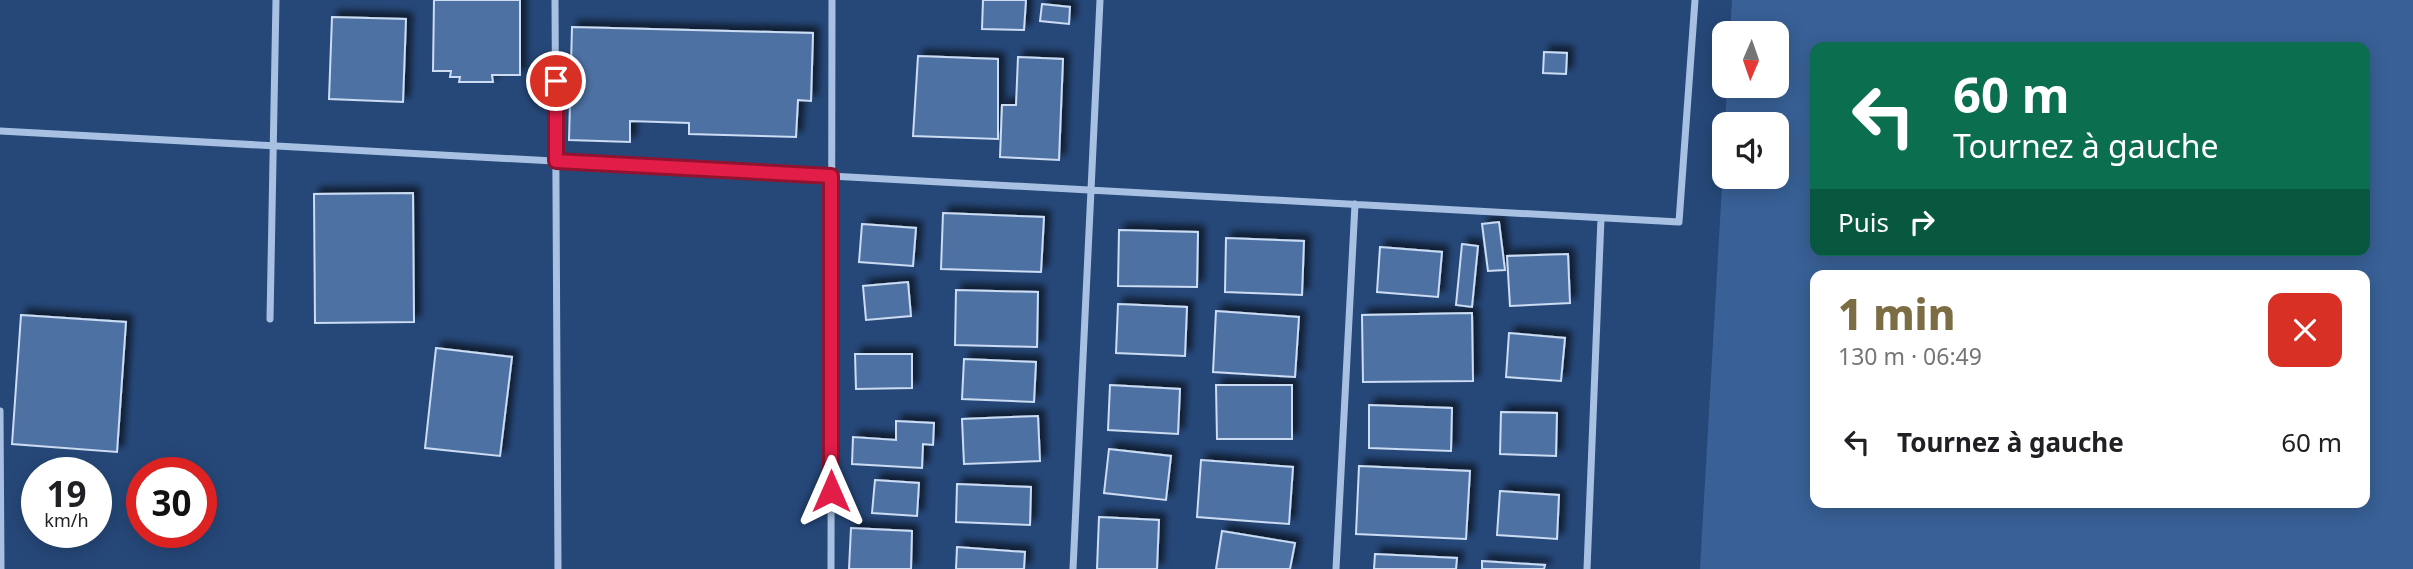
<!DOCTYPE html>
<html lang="fr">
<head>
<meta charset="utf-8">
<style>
  :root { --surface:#fff; --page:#f6f6f6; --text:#202124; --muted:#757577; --accent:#7c6d45 }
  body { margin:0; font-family:"Noto Sans",sans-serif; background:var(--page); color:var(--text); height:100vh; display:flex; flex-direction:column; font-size:26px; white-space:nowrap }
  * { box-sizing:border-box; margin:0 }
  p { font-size:23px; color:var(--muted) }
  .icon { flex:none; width:38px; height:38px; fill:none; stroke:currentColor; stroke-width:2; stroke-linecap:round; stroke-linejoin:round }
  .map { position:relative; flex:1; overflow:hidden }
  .panel { position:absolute; left:1810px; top:270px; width:560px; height:238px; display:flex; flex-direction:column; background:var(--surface); border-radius:14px; box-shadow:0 4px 18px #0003 }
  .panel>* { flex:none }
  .guide { position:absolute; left:1810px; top:42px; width:560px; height:214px; border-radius:14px; box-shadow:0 4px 18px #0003; background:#0b6e4f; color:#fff; overflow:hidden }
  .needle { width:46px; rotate:182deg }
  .buttons { position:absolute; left:1712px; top:21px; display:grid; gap:14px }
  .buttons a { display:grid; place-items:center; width:77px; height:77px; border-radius:14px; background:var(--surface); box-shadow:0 4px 18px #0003; font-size:35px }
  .speed { position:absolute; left:21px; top:457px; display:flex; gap:14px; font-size:35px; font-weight:700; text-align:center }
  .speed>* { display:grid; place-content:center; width:91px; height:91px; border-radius:50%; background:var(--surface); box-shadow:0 4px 18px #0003; line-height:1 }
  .speed small { font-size:18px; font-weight:400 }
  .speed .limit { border:10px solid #d22; background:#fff; color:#111 }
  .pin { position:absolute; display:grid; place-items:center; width:60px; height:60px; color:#fff; margin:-30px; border:4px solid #fff; border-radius:50%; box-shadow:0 2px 7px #0007 }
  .me { position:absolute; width:77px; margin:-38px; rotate:0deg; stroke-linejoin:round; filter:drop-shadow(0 0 5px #0008) }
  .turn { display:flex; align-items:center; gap:24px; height:147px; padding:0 28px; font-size:32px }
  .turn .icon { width:91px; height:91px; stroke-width:2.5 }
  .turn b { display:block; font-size:49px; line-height:60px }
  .then { display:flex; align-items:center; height:66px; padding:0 28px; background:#0003; gap:14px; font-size:26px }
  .round { display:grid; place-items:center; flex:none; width:74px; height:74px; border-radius:14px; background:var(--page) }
  .headline { display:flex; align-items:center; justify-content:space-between; height:119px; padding:0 28px }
  h1 { font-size:42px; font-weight:800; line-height:52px; color:var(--accent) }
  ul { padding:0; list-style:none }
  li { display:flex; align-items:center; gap:21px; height:105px; padding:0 28px }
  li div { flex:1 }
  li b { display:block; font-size:26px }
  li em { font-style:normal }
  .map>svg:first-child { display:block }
  .green { fill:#396197; fill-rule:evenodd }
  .building { fill:#4e71a3; stroke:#cbdcf3; stroke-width:2; filter:url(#shadow) }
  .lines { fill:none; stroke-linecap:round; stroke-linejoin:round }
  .minor { stroke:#a8c1e3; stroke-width:7 }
  .route-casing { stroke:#92132f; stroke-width:18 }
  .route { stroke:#e11d48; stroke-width:12 }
</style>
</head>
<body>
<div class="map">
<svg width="2413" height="569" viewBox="0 0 2413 569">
  <defs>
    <filter id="shadow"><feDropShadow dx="6" dy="-6" stdDeviation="3.5" flood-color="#0009"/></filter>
  </defs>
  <rect width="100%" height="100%" fill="#264879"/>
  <path class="green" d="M1732,0H2413V569H1700L1724,151V177H1776V124H1725L1727,86H1776V33H1730ZM1815,47H2364V250H1815ZM1815,275H2364V502H1815Z"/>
  <path class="building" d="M434,0H520V75H492L493,82H459L460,77H450L451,71H433Z
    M983,0H1026L1024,30L982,29Z
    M1042,4L1070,7L1069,24L1040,21Z
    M332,17L406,19L403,102L329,99Z
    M572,27L813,33L811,101L798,100L796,137L689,134V123L630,121V142L569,140Z
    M1544,52L1567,53L1566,74L1543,73Z
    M918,56L998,59V139L913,136Z
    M1018,57L1063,59L1059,160L1000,157L1002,105H1016Z
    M413,193L414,322L315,323L314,194Z
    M943,213L1044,217L1041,272L941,269Z
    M1499,222L1505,270L1488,271L1482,224Z
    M862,224L916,228L913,266L859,262Z
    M1119,230L1198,232L1197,287L1118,286Z
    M1226,238L1304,241L1302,295L1225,292Z
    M1462,244L1478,246L1472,307L1456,305Z
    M1380,247L1442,252L1438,297L1377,292Z
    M1568,254L1570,303L1510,306L1507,256Z
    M908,282L911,316L866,320L863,286Z
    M956,290L1038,292L1037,347L955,345Z
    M1118,304L1187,307L1185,356L1116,353Z
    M1216,311L1299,317L1295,377L1213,372Z
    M1472,313L1473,381L1363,382L1362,315Z
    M21,315L126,322L117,452L12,444Z
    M1509,333L1565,338L1561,381L1506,377Z
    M436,348L512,357L500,456L425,448Z
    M855,354H912V388L856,389Z
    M964,359L1036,362L1034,402L962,399Z
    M1110,385L1180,389L1178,434L1108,430Z
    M1216,385H1292V439H1217Z
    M1369,405L1452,408L1451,451L1369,448Z
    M1501,412L1557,413L1556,456L1500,454Z
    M1038,416L1040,461L964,464L962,419Z
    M896,421L934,423L933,445L923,444L922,468L852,464L853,437L896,440Z
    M1109,449L1171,456L1166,500L1104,493Z
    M1201,460L1293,467L1289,524L1197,517Z
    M1359,466L1470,471L1466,539L1356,534Z
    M875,480L919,483L917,516L872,513Z
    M957,484L1031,487L1030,525L956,522Z
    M1500,491L1559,495L1557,539L1497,535Z
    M1099,517L1159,520L1157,569H1097Z
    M851,528L912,531L911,569H849Z
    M1222,531L1295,543L1290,569H1216Z
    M957,547L1025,552L1024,569H956Z
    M1375,554L1457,558L1456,569H1374Z
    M1482,561L1545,565L1544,569H1482Z"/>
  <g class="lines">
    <path class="minor" d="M555,0L558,569
      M0,131L1679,222L1695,0
      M270,319L276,0
      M0,411L1,569
      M831,569L832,0
      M1073,569L1100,0
      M1336,569L1355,204
      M1587,569L1601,218"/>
  </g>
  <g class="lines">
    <g class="route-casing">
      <path id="route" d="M556,81V161L831,176V491"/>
    </g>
    <use href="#route" class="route"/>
  </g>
</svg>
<div class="buttons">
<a><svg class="needle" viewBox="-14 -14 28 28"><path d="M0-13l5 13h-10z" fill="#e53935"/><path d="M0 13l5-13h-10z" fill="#757577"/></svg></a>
<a><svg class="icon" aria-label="sound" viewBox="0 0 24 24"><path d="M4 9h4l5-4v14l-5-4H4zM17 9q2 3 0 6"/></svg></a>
</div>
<div class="speed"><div>19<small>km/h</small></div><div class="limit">30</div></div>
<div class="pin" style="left:556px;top:81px;background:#d93025"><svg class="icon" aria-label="arrive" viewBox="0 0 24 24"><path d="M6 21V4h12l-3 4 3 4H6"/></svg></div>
<svg class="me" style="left:831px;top:491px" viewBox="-20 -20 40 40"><path d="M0-17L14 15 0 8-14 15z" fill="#e11d48" stroke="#fff" stroke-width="4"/></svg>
<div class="guide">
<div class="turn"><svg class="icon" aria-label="left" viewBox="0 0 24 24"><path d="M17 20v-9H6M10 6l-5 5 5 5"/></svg><div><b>60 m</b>Tournez à gauche</div></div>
<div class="then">Puis<svg class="icon" aria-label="right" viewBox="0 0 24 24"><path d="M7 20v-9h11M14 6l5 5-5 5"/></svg></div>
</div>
<section class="panel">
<div class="headline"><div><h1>1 min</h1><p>130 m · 06:49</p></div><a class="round" style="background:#d93025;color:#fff"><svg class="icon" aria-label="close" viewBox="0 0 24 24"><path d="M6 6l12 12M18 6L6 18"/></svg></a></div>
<ul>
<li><svg class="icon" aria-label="left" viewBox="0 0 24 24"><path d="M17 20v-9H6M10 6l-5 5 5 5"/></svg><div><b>Tournez à gauche</b></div><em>60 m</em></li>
</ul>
</section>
</div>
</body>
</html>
